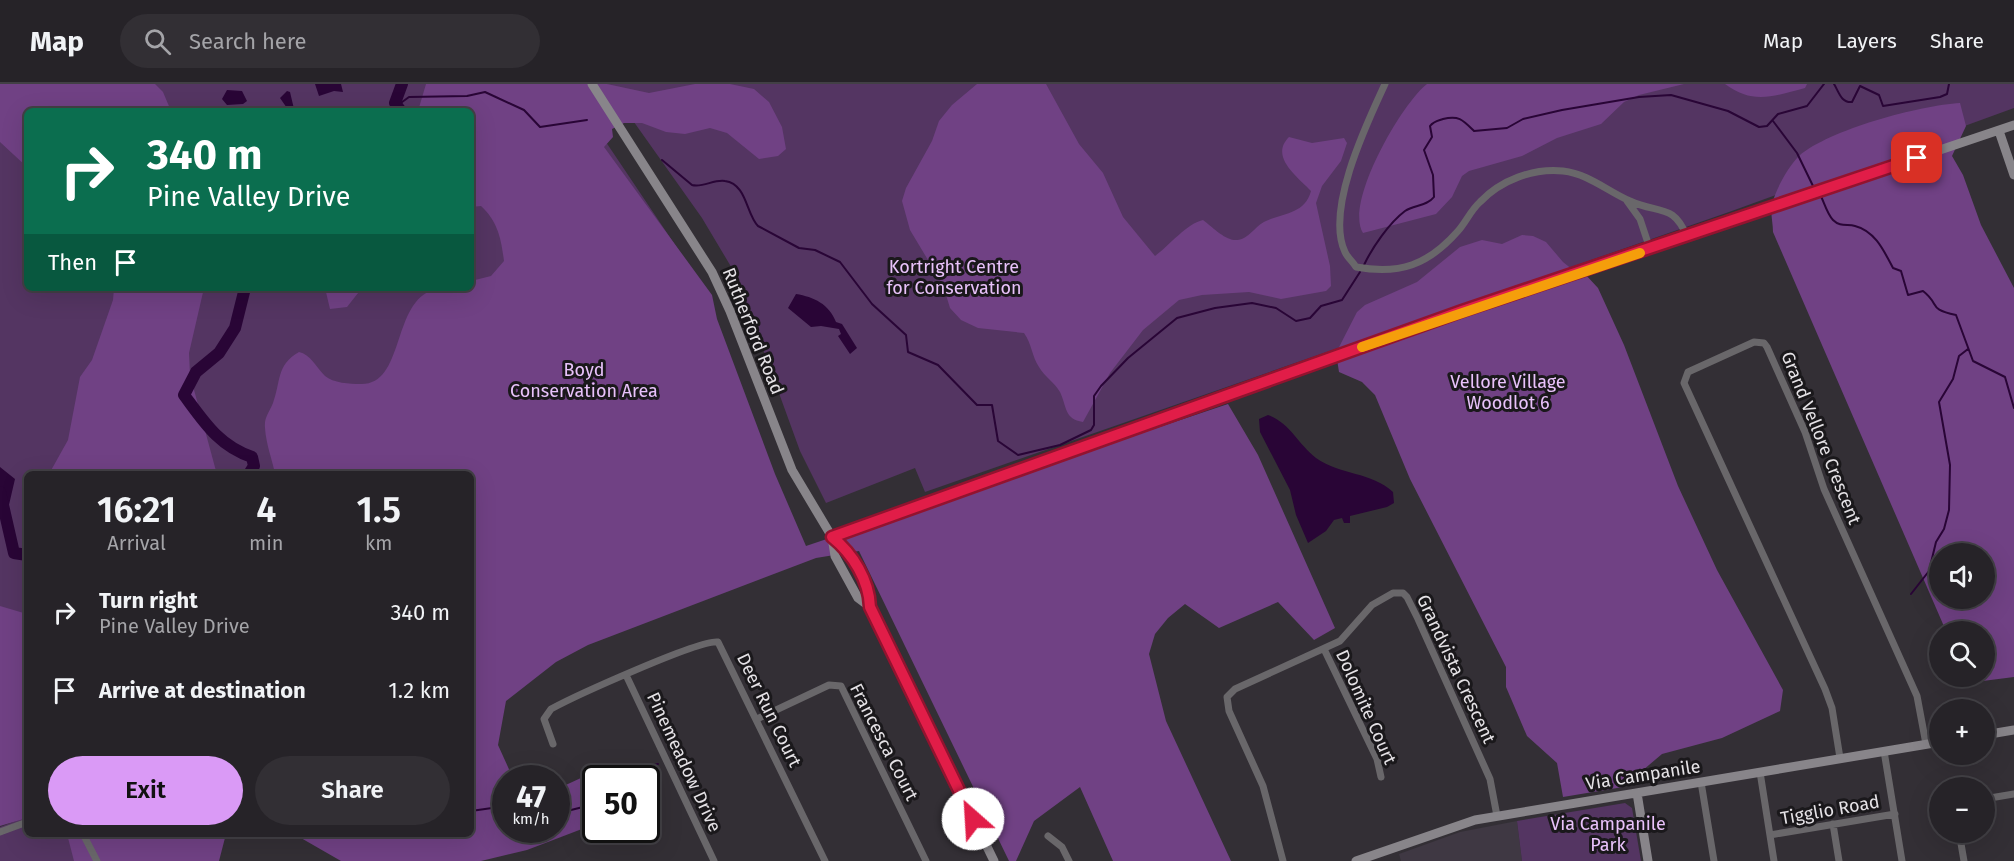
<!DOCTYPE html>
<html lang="en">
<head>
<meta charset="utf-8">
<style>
  :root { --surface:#262328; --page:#322f34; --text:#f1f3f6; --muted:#a4a4a8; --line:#424045; --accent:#da9af6 }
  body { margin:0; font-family:"Fira Sans",sans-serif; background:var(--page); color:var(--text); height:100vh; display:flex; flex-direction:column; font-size:22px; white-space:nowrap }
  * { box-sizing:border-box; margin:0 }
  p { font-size:20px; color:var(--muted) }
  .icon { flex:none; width:33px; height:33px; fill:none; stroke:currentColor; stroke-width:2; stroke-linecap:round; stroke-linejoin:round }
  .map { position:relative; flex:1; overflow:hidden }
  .details { position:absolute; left:24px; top:387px; width:450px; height:366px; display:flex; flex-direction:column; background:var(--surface); border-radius:9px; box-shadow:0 6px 24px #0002,0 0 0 2px var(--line) }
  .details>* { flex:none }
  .hud { position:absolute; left:24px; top:24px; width:450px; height:183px; border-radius:9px; box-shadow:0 6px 24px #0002,0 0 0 2px var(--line); background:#0b6e4f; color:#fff; overflow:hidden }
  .tools { position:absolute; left:1929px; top:459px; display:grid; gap:12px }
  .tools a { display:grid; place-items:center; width:66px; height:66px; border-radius:50%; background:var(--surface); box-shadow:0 6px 24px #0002,0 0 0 2px var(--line); font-size:30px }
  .speed { position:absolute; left:492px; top:681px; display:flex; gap:12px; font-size:30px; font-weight:700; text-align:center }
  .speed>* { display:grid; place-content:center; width:78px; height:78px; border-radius:50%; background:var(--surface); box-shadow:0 6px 24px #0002,0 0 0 2px var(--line); line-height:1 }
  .speed small { font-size:15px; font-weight:400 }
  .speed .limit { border:3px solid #111; border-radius:9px; background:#fff; color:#111 }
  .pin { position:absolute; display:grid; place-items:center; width:51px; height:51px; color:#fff; margin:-26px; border-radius:12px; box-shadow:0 3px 9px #0006 }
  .me { position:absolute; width:66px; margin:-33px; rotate:334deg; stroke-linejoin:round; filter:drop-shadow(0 0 4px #0008) }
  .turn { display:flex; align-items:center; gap:21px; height:126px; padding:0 24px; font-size:27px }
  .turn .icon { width:78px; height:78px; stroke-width:2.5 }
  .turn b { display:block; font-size:42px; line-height:51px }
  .then { display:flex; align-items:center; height:57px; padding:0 24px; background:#0003; gap:12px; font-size:22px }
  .eta { display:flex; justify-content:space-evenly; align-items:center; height:102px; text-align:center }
  .eta b { font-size:36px; font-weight:600; line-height:42px }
  .button { display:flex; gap:12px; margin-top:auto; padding:12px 24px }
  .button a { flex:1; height:69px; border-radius:36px; background:var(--accent); color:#111; font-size:24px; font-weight:600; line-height:69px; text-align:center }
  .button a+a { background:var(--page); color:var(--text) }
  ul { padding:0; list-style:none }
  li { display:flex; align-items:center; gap:18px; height:78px; padding:0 24px }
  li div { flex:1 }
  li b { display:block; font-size:22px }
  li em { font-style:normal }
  header { display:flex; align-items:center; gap:36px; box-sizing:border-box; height:84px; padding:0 30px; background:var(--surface); border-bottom:2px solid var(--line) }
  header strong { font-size:28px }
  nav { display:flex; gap:33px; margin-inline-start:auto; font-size:21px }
  .search { width:420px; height:54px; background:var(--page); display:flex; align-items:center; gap:15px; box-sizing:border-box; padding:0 21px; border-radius:33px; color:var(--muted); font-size:22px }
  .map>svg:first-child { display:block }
  .built { fill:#3f3843 }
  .green { fill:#543562; fill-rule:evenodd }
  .forest { fill:#704184; fill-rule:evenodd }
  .water { fill:#290536 }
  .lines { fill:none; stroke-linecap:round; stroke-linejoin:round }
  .stream { stroke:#290536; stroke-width:2 }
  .river { stroke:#290536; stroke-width:12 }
  .street { stroke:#69676a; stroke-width:7 }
  .secondary { stroke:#88858a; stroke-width:9 }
  .route-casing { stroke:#92132f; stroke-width:15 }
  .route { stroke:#e11d48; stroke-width:10 }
  .slow { stroke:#f59e0b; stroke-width:10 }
  .labels { text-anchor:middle; stroke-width:6; stroke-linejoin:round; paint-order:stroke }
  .park-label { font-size:18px; fill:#e9c2fb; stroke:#1a181b }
  .street-label { font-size:18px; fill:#e5e2e6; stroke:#1a181b }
</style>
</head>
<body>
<header>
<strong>Map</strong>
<div class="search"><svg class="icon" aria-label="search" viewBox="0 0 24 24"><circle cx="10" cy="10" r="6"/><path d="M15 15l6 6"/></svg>Search here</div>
<nav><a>Map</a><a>Layers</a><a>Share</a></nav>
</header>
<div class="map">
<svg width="2014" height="777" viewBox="0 0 2014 777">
  <rect width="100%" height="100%" fill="#332f35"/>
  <path class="built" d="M1517,737L1522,777H1401L1399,770L1460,748Z"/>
  <path class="green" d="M0,0H567L708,210L471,390H27V716L0,726ZM27,27H471V204H27Z
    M607,0H2014V24L1729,128L925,408L915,384L826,419L800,367L736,191L702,134Z
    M1625,719L1632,724L1641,777H1522L1517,737Z
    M27,733V750H71L82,777H0V743Z"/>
  <path class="forest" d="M0,0H155L163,8L171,27H27V83L0,58Z
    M426,0H607L649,9L695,0H730L754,5L769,18L782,43L786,65L778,72L759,75L727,49L710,44L685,50L666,48L642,39H624L612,45L613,53L604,63L712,211L717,235L775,390L806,462L1228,320L1258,371L1335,544L1314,556L1278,518L1219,544L1185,520L1168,534L1155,550L1149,570L1166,637L1231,777H1113L1080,703L1034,737L1016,777H1009L859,467L816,474L588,561L556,578L506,617L498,661L513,694H506V746H556L557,705L607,682L613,694H596L595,740L527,766L481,777H341L294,750H471V390H275C272,375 266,360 265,344C264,333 269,329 273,319C281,298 276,281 299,268C310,270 317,284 325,292C333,299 350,300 360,300C404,302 392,223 430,207C443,202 457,204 471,204V197L491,192L504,177C501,154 498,138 481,122L471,123V27H418Z
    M977,0H1046L1079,60L1103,89L1123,133L1155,172C1170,161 1186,140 1203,136C1211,142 1224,155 1234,156C1249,157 1254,142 1266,137C1283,129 1305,130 1311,107C1298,93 1269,73 1289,53L1312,59L1344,54L1347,59L1341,77L1322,102L1316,119L1330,182L1331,202L1326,207L1281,215L1249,208L1202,211L1179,216L1143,246L1110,289L1083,338C1064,335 1067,323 1060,308C1055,299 1044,292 1039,283C1032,273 1032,260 1024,249L978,244L961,236L950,224L943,201L910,146L902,117L906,104L932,57L939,37L952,21Z
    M1427,0H1684L1639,11L1624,18L1601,40L1557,54L1522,72L1469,87L1462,92L1452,113L1436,130L1363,149C1344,119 1402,19 1427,0Z
    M1725,0H1807L1805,4C1774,12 1753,21 1725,0Z
    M1960,19L1966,42L1952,72L1963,91L1981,141L2014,204V593L1967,599L1965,593L1984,592V548L1946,547L1773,148C1773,139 1770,128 1772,120C1776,105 1788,83 1799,72C1828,46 1921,21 1960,19ZM1940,470H1984V514H1940Z
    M1522,151L1533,152L1546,158L1563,178L1573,186L1585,190L1598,204L1624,261L1678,402L1717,486L1783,606L1780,627L1722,654L1662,670L1623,703L1563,713L1557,679L1527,652L1506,603V583L1410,395L1375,311L1362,298L1339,288L1336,269L1357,228L1365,221L1417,198L1460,163L1482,156L1502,160Z
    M114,204H204L189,269L190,291L216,387L222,390H49L68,356L80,293L92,276L113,216Z
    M325,204H362L347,223L330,225Z
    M0,522L27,530V734L0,742Z
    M67,750H226L219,777H74Z"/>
  <path class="water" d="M315,0H341L343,8L334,7L319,12Z
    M227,6L242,7L247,17L243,20L227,21L222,15Z
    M287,7L290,8L294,25L289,27L280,14Z
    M796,210C814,213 829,220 836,238L842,240L857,264L850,270L838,252L841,250L839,245L821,242L811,243L788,224Z
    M1268,331C1290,339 1298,360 1316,374C1340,391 1372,388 1393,408L1394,419L1387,423L1350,432V439H1344L1342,434L1334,436L1326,447L1308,459L1296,431L1290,406L1260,348L1259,335Z
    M0,383L15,395L5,438L0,430Z"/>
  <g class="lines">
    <path class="stream" d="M1834,0C1839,8 1841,19 1852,18L1860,2L1879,11L1883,22L1940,13L1947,10L1949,0
      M398,21L409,13L467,12L485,8L524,26L540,43L587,36
      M1773,37L1797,69L1814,104
      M662,76L692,101C703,104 714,95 725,97C747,100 746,130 758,142L799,164L815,166L840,178L872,220L906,251L908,268L938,281L977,321H992L998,357L1018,371L1060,361L1091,346L1094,341V312L1101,302L1128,274L1177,234L1215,224L1252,219L1276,224L1296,237L1310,234L1321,222L1342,216L1360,188
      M1820,110C1824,118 1827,130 1833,136C1840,143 1847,140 1855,142C1875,147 1884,167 1893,184L1901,187L1908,211L1923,207C1941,221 1927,225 1956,231L1973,277L2005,293L2014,324
      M1364,181C1372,164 1389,139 1405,127C1414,121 1427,122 1434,113L1433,91L1424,66L1432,53L1430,42C1434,37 1437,37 1443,35C1459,31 1463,36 1474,47L1507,44L1523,35L1562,26L1639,13L1671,11L1728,27L1759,43L1767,42L1778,30L1807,22L1824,0
      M1911,510L1929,487L1936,458L1944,445L1949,426L1950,381L1939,318L1953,295L1959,272L1968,265
      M601,694L658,680
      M556,720L567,727L583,723L596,704
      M471,727L506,722"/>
    <path class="river" d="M401,27L395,19L402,0
      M245,204L235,244L219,269L196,288L184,311C204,338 219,362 252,373L254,382L249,390
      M0,408L14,469L27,471"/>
    <path class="street" d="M1385,0C1367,39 1325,126 1345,168C1347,173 1353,178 1356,183C1400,191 1428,181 1458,147C1466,138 1471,126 1480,118C1501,96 1533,84 1563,87C1589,90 1607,107 1630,117C1658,130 1674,119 1687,153
      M1627,117L1640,135L1650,165
      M1324,565L1377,675L1381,693
      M626,591L714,777
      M757,635L829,601L841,602L926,777
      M553,660L544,635L551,625C573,613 700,555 718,558L825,777
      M1884,667L1902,777
      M1840,674L1832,624L1825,605L1684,299L1688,288L1754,258L1764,259L1767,263L1805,348L1824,405L1917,612L1926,660
      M1760,688L1774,777
      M1701,698L1714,777
      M1984,715L2014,710
      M1833,740L1839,777
      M0,748L27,738
      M1959,748L1964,777
      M83,750L97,777
      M1770,751L1895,730
      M1048,752L1062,763L1069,777
      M1283,777L1263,702L1229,627L1227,613L1235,605L1340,557L1372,521L1393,509H1403L1407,513L1418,535L1490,695L1497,732"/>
    <path class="secondary" d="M592,0L712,188L730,227L792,386L832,453L835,472L858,514L870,523
      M1999,47L2014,91
      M832,453L1462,227L2014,41
      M832,453C853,470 869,496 870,523L994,777
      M1984,651L2014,646
      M1637,709L1648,777
      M1356,777L1475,736L1940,658"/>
  </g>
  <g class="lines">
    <g class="route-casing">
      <path id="route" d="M973,735L870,523C869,496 853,470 832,453L1462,227L1917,74"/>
    </g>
    <use href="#route" class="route"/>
    <path class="slow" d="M1362,263L1640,169"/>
  </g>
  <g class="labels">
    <g class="park-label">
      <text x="954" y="189">Kortright Centre<tspan x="954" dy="21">for Conservation</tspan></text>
      <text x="584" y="292">Boyd<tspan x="584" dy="21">Conservation Area</tspan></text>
      <text x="1508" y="304">Vellore Village<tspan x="1508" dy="21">Woodlot 6</tspan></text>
      <text x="1608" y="746">Via Campanile<tspan x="1608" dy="21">Park</tspan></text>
    </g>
    <g class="street-label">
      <text transform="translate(753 247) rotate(68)" y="6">Rutherford Road</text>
      <text transform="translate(1821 354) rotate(68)" y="6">Grand Vellore Crescent</text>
      <text transform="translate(1456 585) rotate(65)" y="6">Grandvista Crescent</text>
      <text transform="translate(1366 623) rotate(66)" y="6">Dolomite Court</text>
      <text transform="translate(769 626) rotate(64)" y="6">Deer Run Court</text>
      <text transform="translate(884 658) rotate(63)" y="6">Francesca Court</text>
      <text transform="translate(684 678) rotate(65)" y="6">Pinemeadow Drive</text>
      <text transform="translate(1643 691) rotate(-9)" y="6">Via Campanile</text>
      <text transform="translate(1830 726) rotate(-10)" y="6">Tigglio Road</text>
    </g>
  </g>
</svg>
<div class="tools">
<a><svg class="icon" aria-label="sound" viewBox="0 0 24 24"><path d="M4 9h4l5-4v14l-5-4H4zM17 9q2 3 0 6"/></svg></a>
<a><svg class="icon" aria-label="search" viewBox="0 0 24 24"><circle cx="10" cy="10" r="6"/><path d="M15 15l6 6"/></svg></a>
<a>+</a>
<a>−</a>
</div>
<div class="speed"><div>47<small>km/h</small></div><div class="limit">50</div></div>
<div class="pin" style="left:1917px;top:74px;background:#d93025"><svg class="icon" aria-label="arrive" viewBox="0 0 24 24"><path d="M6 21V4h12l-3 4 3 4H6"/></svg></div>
<svg class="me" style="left:973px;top:735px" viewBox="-20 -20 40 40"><circle r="19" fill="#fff"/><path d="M0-13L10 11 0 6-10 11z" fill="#e11d48"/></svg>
<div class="hud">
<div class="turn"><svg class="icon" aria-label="right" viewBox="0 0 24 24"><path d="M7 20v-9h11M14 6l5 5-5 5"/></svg><div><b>340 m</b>Pine Valley Drive</div></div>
<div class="then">Then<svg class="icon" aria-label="arrive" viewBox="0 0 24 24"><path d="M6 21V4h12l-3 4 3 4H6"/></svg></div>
</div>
<section class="details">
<div class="eta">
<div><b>16:21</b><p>Arrival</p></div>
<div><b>4</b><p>min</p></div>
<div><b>1.5</b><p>km</p></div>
</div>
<ul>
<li><svg class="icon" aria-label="right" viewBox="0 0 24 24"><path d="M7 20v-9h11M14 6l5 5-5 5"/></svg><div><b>Turn right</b><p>Pine Valley Drive</p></div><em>340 m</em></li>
<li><svg class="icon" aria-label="arrive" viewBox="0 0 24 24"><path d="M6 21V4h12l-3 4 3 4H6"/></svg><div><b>Arrive at destination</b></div><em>1.2 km</em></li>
</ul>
<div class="button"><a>Exit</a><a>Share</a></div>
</section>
</div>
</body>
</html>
